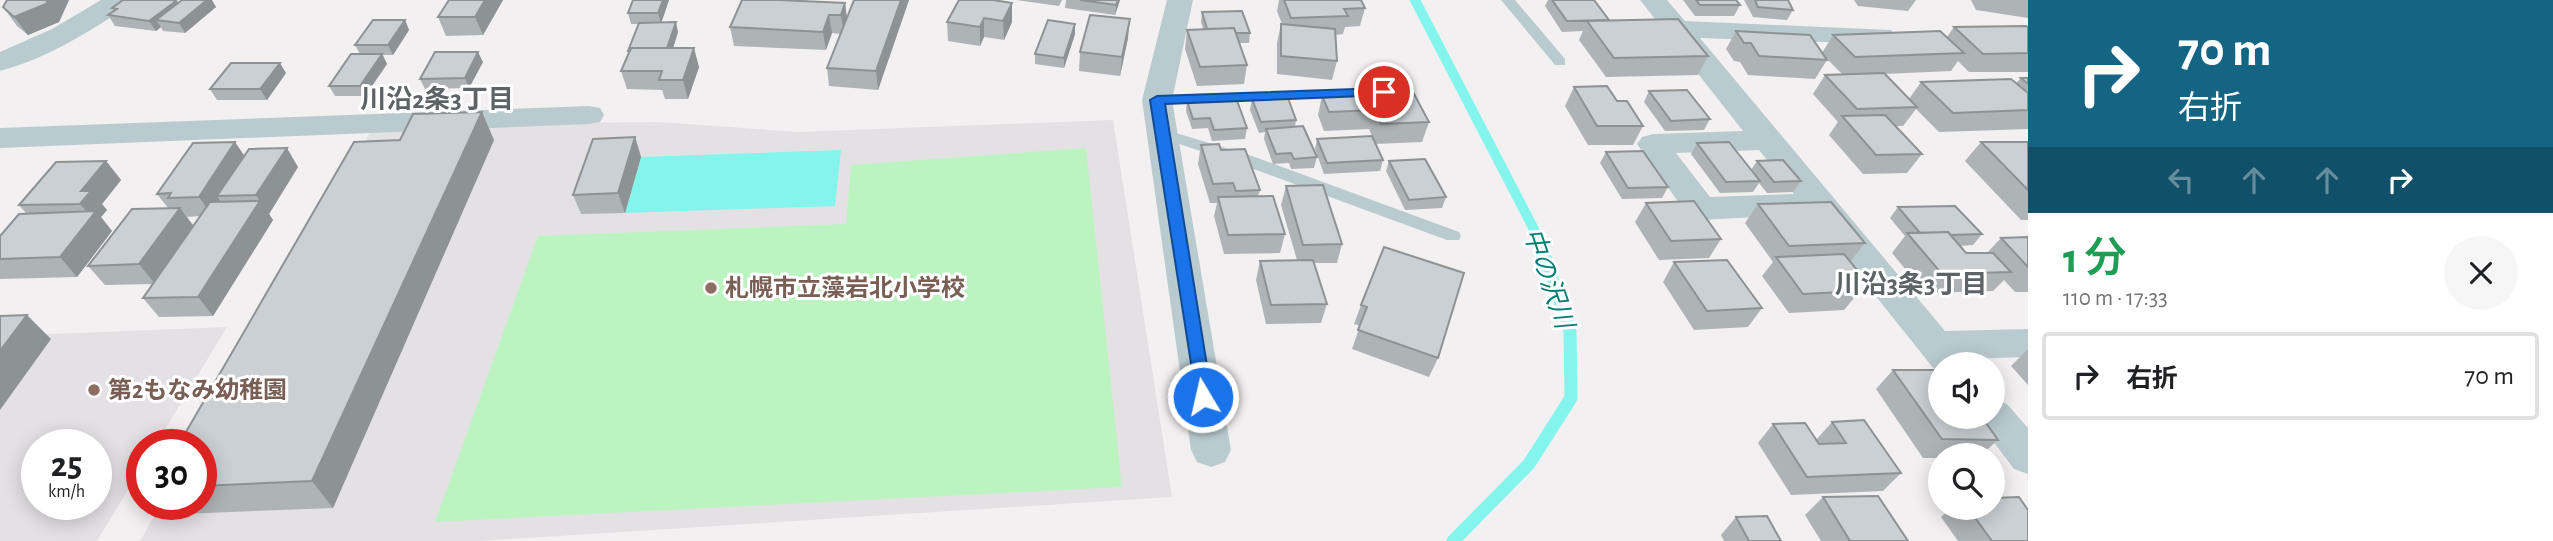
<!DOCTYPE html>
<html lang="ja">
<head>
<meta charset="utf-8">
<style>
  :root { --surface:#fff; --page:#f6f6f6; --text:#202124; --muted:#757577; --line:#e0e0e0 }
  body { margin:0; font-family:"Alegreya Sans","Noto Sans JP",sans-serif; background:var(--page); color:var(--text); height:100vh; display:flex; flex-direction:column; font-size:26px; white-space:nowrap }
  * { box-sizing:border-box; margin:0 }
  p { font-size:23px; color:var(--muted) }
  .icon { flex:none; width:38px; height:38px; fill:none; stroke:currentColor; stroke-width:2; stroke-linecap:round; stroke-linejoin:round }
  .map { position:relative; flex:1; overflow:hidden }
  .sheet { display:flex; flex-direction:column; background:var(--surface); width:525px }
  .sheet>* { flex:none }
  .banner { background:#146483; color:#fff; overflow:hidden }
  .controls { position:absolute; left:1928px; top:352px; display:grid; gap:14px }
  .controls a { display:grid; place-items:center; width:77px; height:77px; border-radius:50%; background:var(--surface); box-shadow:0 4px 18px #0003; font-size:35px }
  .speed { position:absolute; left:21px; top:429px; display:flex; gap:14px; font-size:35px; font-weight:700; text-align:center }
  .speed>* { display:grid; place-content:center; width:91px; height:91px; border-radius:50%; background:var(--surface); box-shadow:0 4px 18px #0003; line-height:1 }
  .speed small { font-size:18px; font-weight:400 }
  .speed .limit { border:10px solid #d22; background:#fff; color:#111 }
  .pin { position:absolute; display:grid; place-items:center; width:60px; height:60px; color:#fff; margin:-30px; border:4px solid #fff; border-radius:50%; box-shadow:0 2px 7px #0007 }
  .me { position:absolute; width:77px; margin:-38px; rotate:351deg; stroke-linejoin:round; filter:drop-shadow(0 0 5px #0008) }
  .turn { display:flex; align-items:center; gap:24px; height:147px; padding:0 35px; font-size:32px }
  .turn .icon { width:91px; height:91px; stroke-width:2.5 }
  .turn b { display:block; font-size:49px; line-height:60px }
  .lanes { display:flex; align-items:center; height:66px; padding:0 35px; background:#0003; justify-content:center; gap:35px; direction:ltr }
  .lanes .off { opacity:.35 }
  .round { display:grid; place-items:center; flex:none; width:74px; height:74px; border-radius:37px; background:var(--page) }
  .head { display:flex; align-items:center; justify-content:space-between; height:119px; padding:0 35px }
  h1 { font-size:42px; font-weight:600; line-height:52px; color:#1e9e55 }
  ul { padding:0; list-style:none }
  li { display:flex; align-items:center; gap:21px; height:88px; margin:0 14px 10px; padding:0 21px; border:4px solid var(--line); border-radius:7px }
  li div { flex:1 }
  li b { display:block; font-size:26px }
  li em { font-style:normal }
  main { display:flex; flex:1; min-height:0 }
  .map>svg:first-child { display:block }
  .education { fill:#e4e1e4; fill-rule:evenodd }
  .green { fill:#bcf4c1 }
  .water { fill:#84f5ed }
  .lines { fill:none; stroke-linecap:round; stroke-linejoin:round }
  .stream-far1 { stroke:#84f5ed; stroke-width:10 }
  .stream { stroke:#84f5ed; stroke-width:13 }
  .lane { fill:#bacbcf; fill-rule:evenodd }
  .street { fill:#bacbcf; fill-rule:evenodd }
  .wall { fill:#aeb3b6; fill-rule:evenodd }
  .shaded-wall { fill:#8d9294 }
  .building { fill:#cad0d4; stroke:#8d9294; stroke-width:2 }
  .route { fill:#1a73e8; stroke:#114b97; stroke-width:2 }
  .education-dot { fill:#8d6e63; stroke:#fff; stroke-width:2.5 }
  .labels { text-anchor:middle; stroke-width:6; stroke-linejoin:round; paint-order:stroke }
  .education-label { font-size:24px; font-weight:bold; fill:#785e54; stroke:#fff; text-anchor:start }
  .neighbourhood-label { font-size:26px; font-weight:bold; fill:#5c6466; stroke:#fff }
  .water-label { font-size:26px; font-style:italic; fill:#067f76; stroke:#fff }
</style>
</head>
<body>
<main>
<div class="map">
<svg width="2028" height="541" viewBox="0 0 2028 541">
  <rect width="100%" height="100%" fill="#f3f0f1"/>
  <path class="education" d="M1113,120L1172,497L479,541H140L161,504H201V444H195L374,125L659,122L797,132Z
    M227,327L156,444H142V467L97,541H0V336ZM37,444H96V504H37Z"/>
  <path class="green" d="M1086,148L1122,487L435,522L538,236L846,224L851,165Z"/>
  <path class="water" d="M841,150L835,206L625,213L641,157Z"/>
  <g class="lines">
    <path class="stream-far1" d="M1415,0L1539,239"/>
    <path class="stream" d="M1453,541L1529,464L1571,398L1570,331L1538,237"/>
    <path class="lane" d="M1501,0H1515L1565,59V65H1555Z
      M1384,88L1389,89L1391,92L1389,95L1157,105L1150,100L1157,95Z
      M1163,129L1252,156L1459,232L1461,236L1459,240H1447L1240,164L1158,137L1155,134Z"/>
    <path class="street" d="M101,0H132L128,6C89,32 46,59 0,71V52L52,29Z
      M1167,0H1193L1172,100L1231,450L1225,462L1211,467L1197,462L1191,450L1142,100Z
      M1640,0H1667L1685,21L1891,30L1895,36L1891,42L1881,44L1700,38L1945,331L2028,329V357L1967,359L1970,364H1941V375L1938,374L1810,214L1701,220L1689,217L1637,144L1642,137L1653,134L1743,131ZM1759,150L1794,194L1710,197L1676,153Z
      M589,106L600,108L604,115L600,122L589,124L0,148V128Z
      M1993,399L2007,404L2028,428V474L2014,469L1974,416H1993Z"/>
  </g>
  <path class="wall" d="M7,0H69L59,22L28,35L17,26L3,7Z
    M449,0H503L483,35L446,36L438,17Z
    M669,0L661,22L678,32L673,48L699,67L688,99H665L662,90L627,89L621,71L629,53L628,51L639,24H631L628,13Z
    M854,0H909L878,90L829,86L827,68L840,34L832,33L826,50L734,46L730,27L845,3L847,17Z
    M1016,0H1062L1059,6Z
    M1066,0H1120L1115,15L1065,8Z
    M1279,0H1361L1365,8L1360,26L1345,27L1343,34L1336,35L1337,61L1332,80L1277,74V43L1281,24H1282L1277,11Z
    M1548,0H1594L1609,20L1708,56L1698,75L1606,77L1579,40L1583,31L1562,32L1545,6Z
    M1683,0H1736L1740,5L1734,16H1695Z
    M1744,0H1788L1793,10L1787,20L1753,17Z
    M1854,0H1916L1908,11L1858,6Z
    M1971,0H2028V18L1976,10Z
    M176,1L178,3L216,7L185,33L163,31L161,27L156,31L115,26L108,15L114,11L112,8Z
    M1000,1L1012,22L1004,40L984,37L980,46L948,41L947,22Z
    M1202,12L1250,33L1249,43H1239L1247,65L1244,84L1197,86L1185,49L1187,30L1203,29L1201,22Z
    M405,20L409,30L393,55H383L387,64L365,96H335L329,86L360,54L355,45Z
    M1075,24V34L1064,68L1035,64V54Z
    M1954,27H2028V72H1969L1958,61L1951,71L1884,74L1909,99L1921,82L2016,83L2021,78H2028V129L1939,132L1916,109L1903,126H1896L1922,154L1907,173L1863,174L1829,135L1838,122L1813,94L1825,75L1842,74L1824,56L1827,60L1815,79L1748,75L1740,62L1734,61L1726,49L1736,31L1822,53L1833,35L1947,37Z
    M1128,38L1120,76L1079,71L1080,52Z
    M483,62L469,88L425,89L420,79Z
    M286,73L267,100H217L210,89Z
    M1574,87L1617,101L1643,126L1633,145H1588L1565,106Z
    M1649,91L1710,119L1704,130L1665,131L1644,102Z
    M1322,96L1429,122L1422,142L1375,144L1383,160L1380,171L1324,174L1315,149L1317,139L1372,136L1369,129L1324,131L1318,115Z
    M1252,99L1296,120L1295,127L1317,157L1314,168L1291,169L1289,163L1273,164L1264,139L1265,132L1259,133L1250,110Z
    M1187,101L1247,128L1245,139L1212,141L1208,128L1192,129L1186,111Z
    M635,137L641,157L625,213L581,214L573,195Z
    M494,140L333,508L181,514L171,504H201V444Z
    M1981,142H2028V220H2021L1965,161Z
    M1697,143L1751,170L1757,161L1801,181L1793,192L1767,193L1759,183L1753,192L1720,193L1691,154Z
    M1201,145L1221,150L1260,190L1258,196L1285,234L1280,253L1224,254L1214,216L1217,203H1210L1198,164Z
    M1606,152L1668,187L1662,198L1622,199L1600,163Z
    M244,156L298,167L269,214L273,220L213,316L159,317L143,298L153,284L105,285L88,266L168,208L157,194ZM200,216L194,226L187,217Z
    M106,161L121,180L102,204L107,210L101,217L112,231L77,277L0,279V234L1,235L26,213L19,205Z
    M1389,161L1446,197L1442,208L1405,210L1386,171Z
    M1286,186L1342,244L1337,263H1314L1327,304L1321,323L1266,324L1256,280L1260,261L1297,260L1281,205Z
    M1646,203L1721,239L1709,258L1659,260L1635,222Z
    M1758,204L1865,243L1850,262L1862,276L1854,285L1860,291L1844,310L1789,313L1762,276L1773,262L1745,223Z
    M1898,207L1982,234L1973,245L1959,246L1966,253H1987L2001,238L2028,237V292H2015L2004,280L1993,291L1925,293L1892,253L1905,236L1890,218Z
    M1674,262L1762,308L1748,327L1694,330L1663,282Z
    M1464,273L1438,358L1429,377L1352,349L1360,326L1354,324L1361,305Z
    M2028,349V385L2011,366Z
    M1893,370L1998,440L1981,455H1941V458H1923L1876,389Z
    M1832,422L1901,473L1883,491L1791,495L1758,443L1773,424L1816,440Z
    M1823,497L1908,541H1821L1805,515Z
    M1951,508H1993L2028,541H1958L1941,517Z
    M1736,517L1781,541H1724L1721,535Z"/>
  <path class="shaded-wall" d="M48,0H69L59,22L28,35L14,17Z
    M207,0H212L216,7L185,33L179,23Z
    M485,0H503L483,35L475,17Z
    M663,0H669L661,24L658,13Z
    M901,0H909L878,90L876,71Z
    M1118,0H1120L1115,15L1116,5Z
    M176,1L183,11L156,20L161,27L156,31L149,21Z
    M845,3L847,22L844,34L841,15Z
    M1012,3V22L1004,40L1003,21Z
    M829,15L832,33L826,50L823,32Z
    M984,18V37L980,46V27Z
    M1130,19L1128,38L1120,76L1122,57Z
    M405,20L409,30L393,55L388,45Z
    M676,22L678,32L669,61L667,50Z
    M1075,24V34L1064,68V58Z
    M694,48L699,67L688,99L683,80Z
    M478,52L483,62L469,88L465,78Z
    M382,54L387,64L365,96L360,86Z
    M280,63L286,73L267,100L260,89Z
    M482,112L494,140L333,508L312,481Z
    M635,137L641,157L625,213L618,193Z
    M235,142L248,161L217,196L221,202L212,216L199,197Z
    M287,148L298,167L269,214L273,220L213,316L198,297L260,201L256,195Z
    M106,161L121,180L102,204L107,210L101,217L112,231L77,277L60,257L92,217L80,204L81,191Z
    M180,208L194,227L155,284L139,264Z
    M27,315L51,339L0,410V351Z"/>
  <path class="building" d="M7,0H48L46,4L14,17L3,7Z
    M123,0H173L176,1L149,21L108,15L117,9L112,8Z
    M182,0H207L179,23L156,20Z
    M449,0H485L475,17H438Z
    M633,0H663L658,13H628Z
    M742,0H779L845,3L841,15H829L823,32L730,27Z
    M854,0H901L876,71L827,68Z
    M959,0H993L1012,3L1003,21L984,18L980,27L947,22Z
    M1080,0H1118L1116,5Z
    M1284,0H1361L1365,8L1344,9L1348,16L1291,18Z
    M1552,0H1594L1609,20L1567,21Z
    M1696,0H1736L1740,5H1700Z
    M1755,0H1788L1793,10L1758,7Z
    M1242,11L1250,33H1236L1234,28L1207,29L1202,12Z
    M1090,15L1130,19L1122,57L1080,52Z
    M1678,19L1708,56L1614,58L1587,21Z
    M373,20H405L388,45H355Z
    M1048,20L1075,24L1064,58L1035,54Z
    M676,22L667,48H631L630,51H628L639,23Z
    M1281,24L1335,29L1337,61L1281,56Z
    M2026,26L2028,27V53L1983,54L1954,27Z
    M1234,28L1247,65L1200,67L1187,30Z
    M1736,31L1810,35L1827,60L1759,56L1751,43H1744Z
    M1940,31L1964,53L1855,57L1833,35Z
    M631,48H694L683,80H659L662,71H621Z
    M435,52H478L465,78L420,79Z
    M351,54H382L360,86H329Z
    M231,63H280L260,89H210Z
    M1884,73L1917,107L1857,109L1825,75Z
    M2021,78H2028V84Z
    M2011,79L2028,93V110L1953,113L1921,82Z
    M1607,86L1617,101H1627L1643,126H1597L1574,87Z
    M1687,90L1710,119L1671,121L1649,91Z
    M1413,92L1429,122L1381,124L1375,110L1329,112L1322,96Z
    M1236,98L1247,128L1214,130L1210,118L1193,119L1187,101Z
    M1288,98L1296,120L1261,122L1252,99Z
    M482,112L312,481L201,486V444H179L354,142L400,140L413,114Z
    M1885,115L1922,154L1876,155L1842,116Z
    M1303,126L1317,157L1294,159L1291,153L1276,154L1266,129Z
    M1372,136L1383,160L1327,163L1317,139Z
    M635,137L618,193L573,195L593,139Z
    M235,142L199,197L168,198L171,193L157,194L193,143Z
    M1729,142L1760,181L1726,182L1697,143Z
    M1981,142H2028V190Z
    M1219,144L1221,150L1245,149L1260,190L1236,191L1233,183L1213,184L1201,145Z
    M287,148L256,195L217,196L249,149Z
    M1643,151L1668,187L1628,188L1606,152Z
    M1425,159L1446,197L1409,200L1389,161Z
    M1783,160L1801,181L1774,182L1757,161Z
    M106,161L81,191H91L80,204L19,205L56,162Z
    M1323,185L1342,244L1303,245L1286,186Z
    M1273,196L1285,234L1228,235L1218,197Z
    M260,201L198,297L143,298L210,202Z
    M1694,201L1721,239L1671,241L1646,203Z
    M1831,202L1865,243L1789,246L1758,204Z
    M1955,206L1982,234L1951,235L1948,232L1920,233L1898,207Z
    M180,208L139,264L88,266L132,209Z
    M96,211L60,257L0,259V236L19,214Z
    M1948,232L1966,253H1993L2011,272L1942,274L1907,233Z
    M2028,237V267L2001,238Z
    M1384,247L1464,273L1438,358L1358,330L1367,307L1361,305Z
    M1844,254L1862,276H1848L1860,291L1803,294L1776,257Z
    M1313,260L1327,304L1271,305L1260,261Z
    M1727,260L1762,308L1707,311L1674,262Z
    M27,315L0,351V316Z
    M1893,370H1941V416H1981L1998,440L1942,439Z
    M1864,420L1901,473L1807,477L1773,424L1805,423L1819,444L1846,443L1832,422Z
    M1878,496L1908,541H1850L1823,497Z
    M2019,497L2028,510V541H1992L1968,508H1993V498Z
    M1767,516L1781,541H1749L1736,517Z"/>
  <path class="route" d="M1384,88L1389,89V95L1165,104L1212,397L1210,402H1197L1150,100L1157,96Z"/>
  <g class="education-dot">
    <circle cx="711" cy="288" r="7"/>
    <circle cx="94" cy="390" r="7"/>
  </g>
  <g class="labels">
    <g class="education-label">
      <text x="725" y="296">札幌市立藻岩北小学校</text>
      <text x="108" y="398">第2もなみ幼稚園</text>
    </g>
    <g class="neighbourhood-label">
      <text x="437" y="108">川沿2条3丁目</text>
      <text x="1911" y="293">川沿3条3丁目</text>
    </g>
    <g class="water-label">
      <text transform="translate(1549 278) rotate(71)" y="9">中の沢川</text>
    </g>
  </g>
</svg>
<div class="controls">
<a><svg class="icon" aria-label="sound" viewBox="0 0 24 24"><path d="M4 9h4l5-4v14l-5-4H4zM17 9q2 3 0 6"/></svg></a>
<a><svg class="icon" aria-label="search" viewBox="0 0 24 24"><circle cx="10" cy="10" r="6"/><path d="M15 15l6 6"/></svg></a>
</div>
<div class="speed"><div>25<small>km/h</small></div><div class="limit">30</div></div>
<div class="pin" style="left:1384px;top:92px;background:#d93025"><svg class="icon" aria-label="arrive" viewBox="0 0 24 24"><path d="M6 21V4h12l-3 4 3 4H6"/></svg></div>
<svg class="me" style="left:1203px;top:397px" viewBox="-20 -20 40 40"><circle r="17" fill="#1a73e8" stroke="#fff" stroke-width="3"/><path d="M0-11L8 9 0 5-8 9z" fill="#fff"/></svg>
</div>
<section class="sheet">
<div class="banner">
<div class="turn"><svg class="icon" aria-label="right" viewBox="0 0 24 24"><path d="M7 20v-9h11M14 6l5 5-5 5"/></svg><div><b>70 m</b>右折</div></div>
<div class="lanes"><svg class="icon off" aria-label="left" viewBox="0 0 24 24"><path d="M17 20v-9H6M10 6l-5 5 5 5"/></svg><svg class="icon off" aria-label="ahead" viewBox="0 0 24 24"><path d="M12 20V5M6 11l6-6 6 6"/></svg><svg class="icon off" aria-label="ahead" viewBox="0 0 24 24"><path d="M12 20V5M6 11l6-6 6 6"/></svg><svg class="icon" aria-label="right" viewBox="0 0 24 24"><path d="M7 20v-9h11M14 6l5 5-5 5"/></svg></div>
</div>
<div class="head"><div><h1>1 分</h1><p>110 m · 17:33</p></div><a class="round"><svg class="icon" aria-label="close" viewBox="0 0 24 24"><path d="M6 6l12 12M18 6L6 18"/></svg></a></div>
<ul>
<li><svg class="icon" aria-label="right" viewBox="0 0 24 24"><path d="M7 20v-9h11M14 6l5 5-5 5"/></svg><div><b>右折</b></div><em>70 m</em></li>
</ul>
</section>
</main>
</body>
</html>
